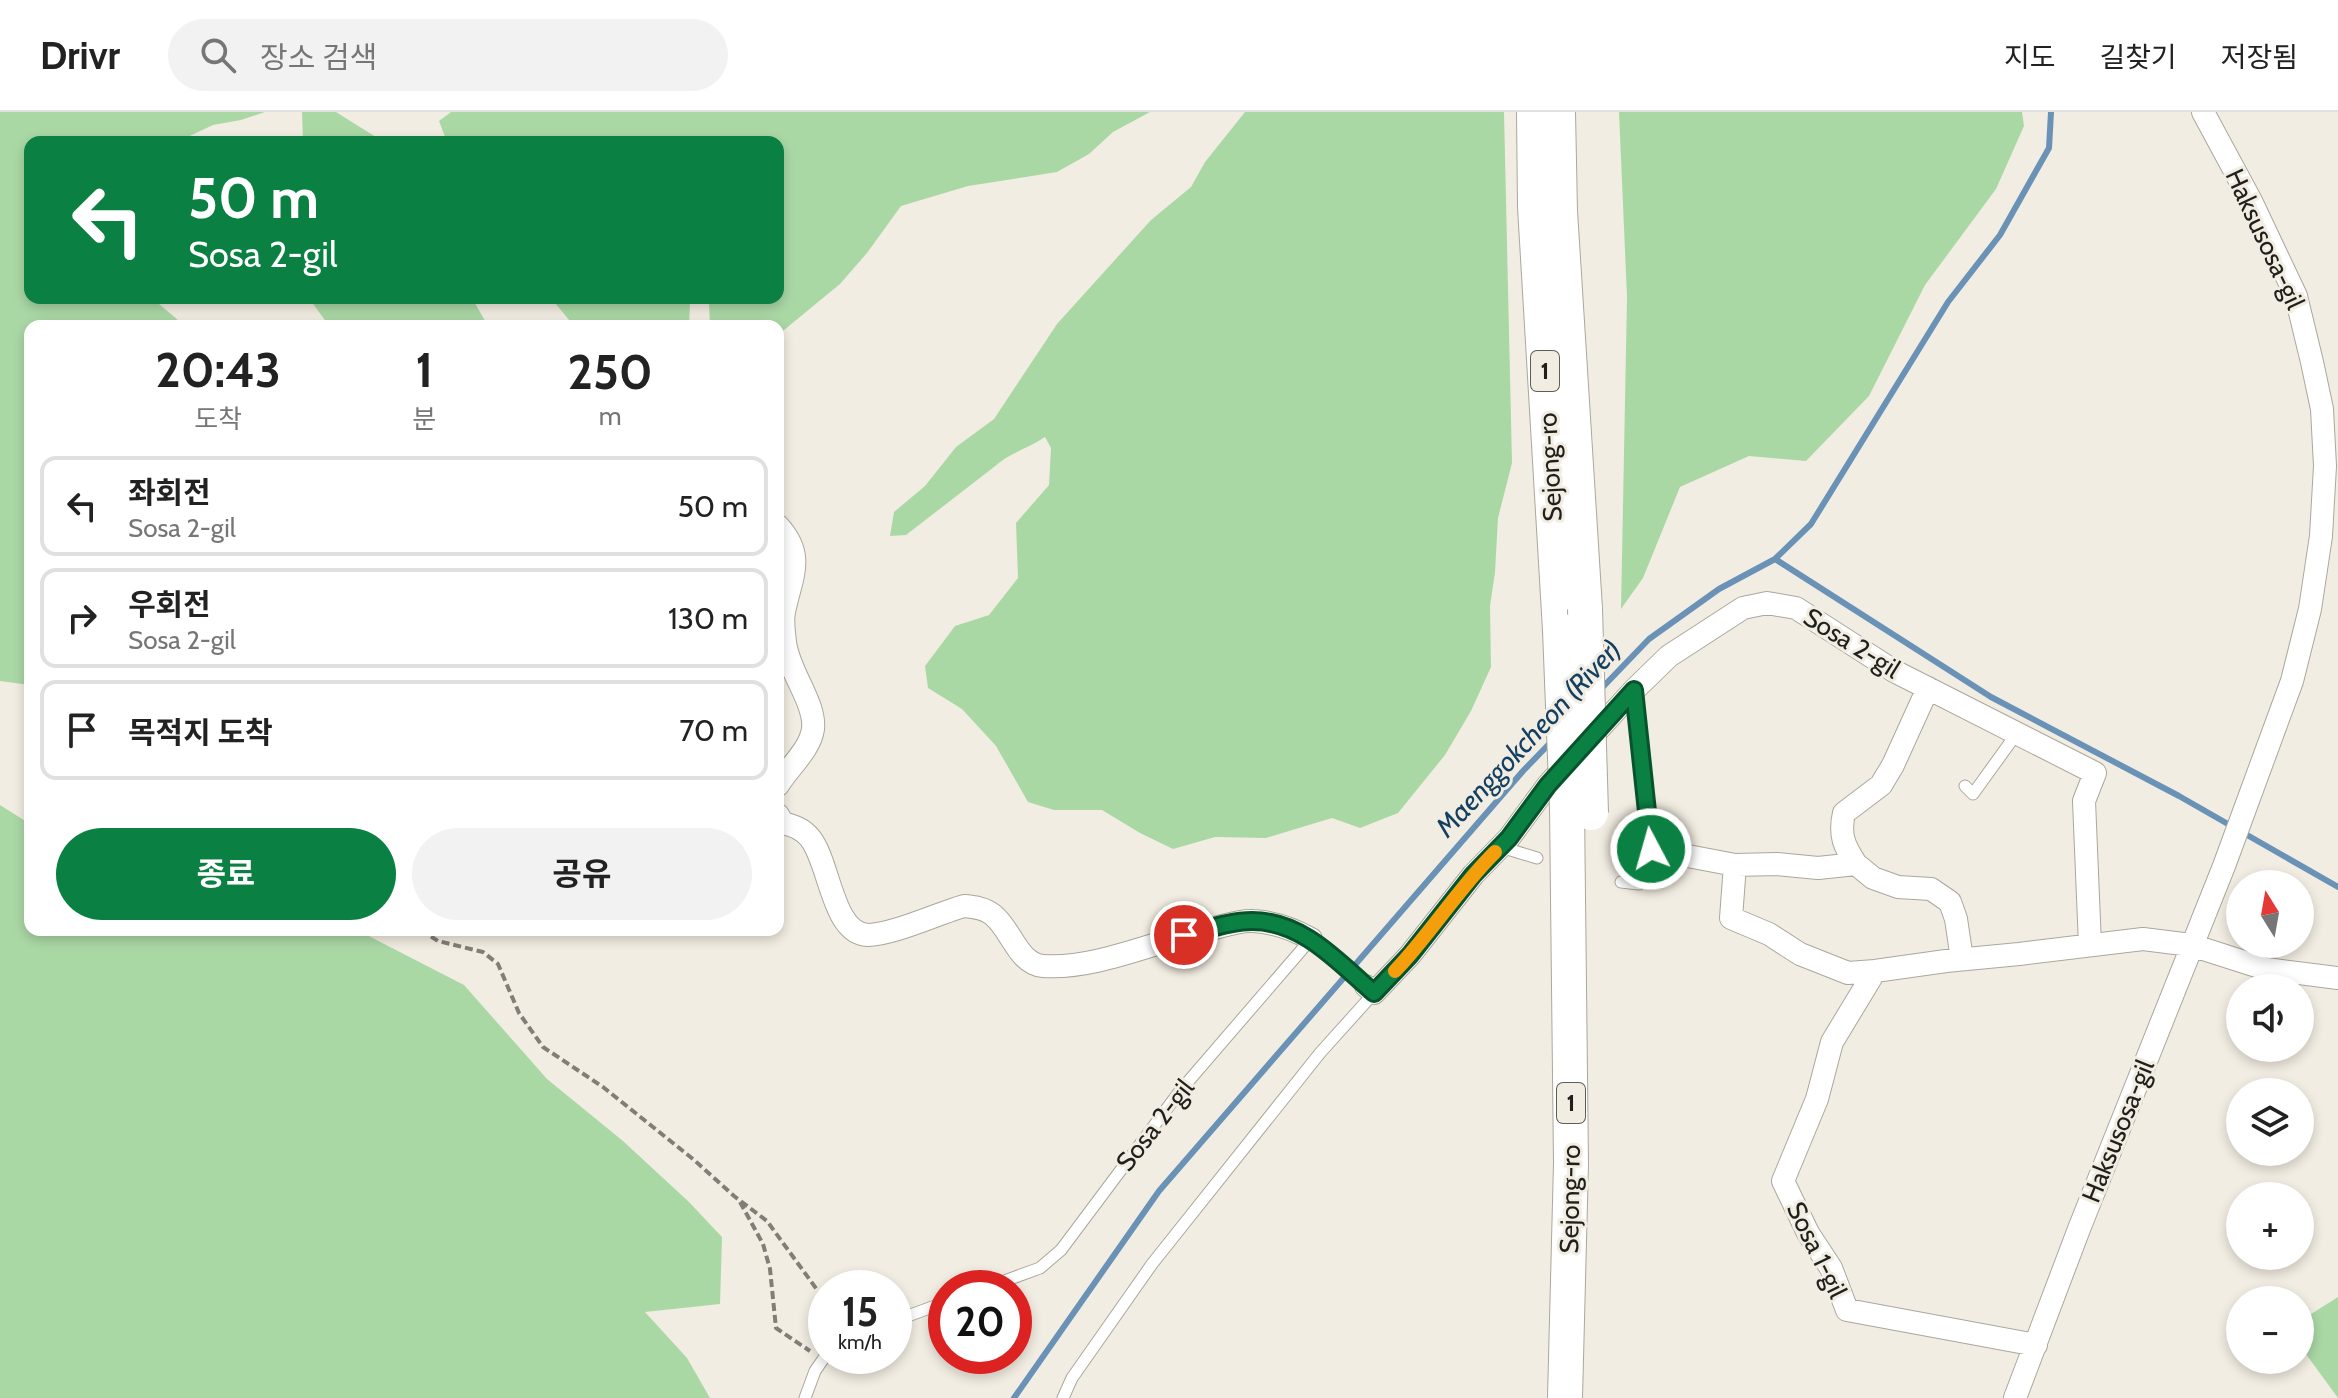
<!DOCTYPE html>
<html lang="ko">
<head>
<meta charset="utf-8">
<style>
  :root { --surface:#fff; --page:#f2f2f2; --text:#222; --muted:#767676; --line:#e0e0e0; --accent:#0b8043 }
  body { margin:0; font-family:Cabin,"Noto Sans KR",sans-serif; background:var(--page); color:var(--text); height:100vh; display:flex; flex-direction:column; font-size:30px; white-space:nowrap }
  * { box-sizing:border-box; margin:0 }
  p { font-size:26px; color:var(--muted) }
  .icon { flex:none; width:44px; height:44px; fill:none; stroke:currentColor; stroke-width:2; stroke-linecap:round; stroke-linejoin:round }
  .map { position:relative; flex:1; overflow:hidden }
  .details { position:absolute; left:24px; top:208px; width:760px; height:616px; display:flex; flex-direction:column; background:var(--surface); border-radius:16px; box-shadow:0 4px 12px #0003 }
  .details>* { flex:none }
  .top-card { position:absolute; left:24px; top:24px; width:760px; height:168px; border-radius:16px; box-shadow:0 4px 12px #0003; background:#0b8043; color:#fff; overflow:hidden }
  .needle { width:52px; rotate:349deg }
  .controls { position:absolute; left:2226px; top:758px; display:grid; gap:16px }
  .controls a { display:grid; place-items:center; width:88px; height:88px; border-radius:50%; background:var(--surface); box-shadow:0 4px 12px #0003; font-size:40px }
  .speed { position:absolute; left:808px; top:1158px; display:flex; gap:16px; font-size:40px; font-weight:700; text-align:center }
  .speed>* { display:grid; place-content:center; width:104px; height:104px; border-radius:50%; background:var(--surface); box-shadow:0 4px 12px #0003; line-height:1 }
  .speed small { font-size:20px; font-weight:400 }
  .speed .limit { border:12px solid #d22; background:#fff; color:#111 }
  .pin { position:absolute; display:grid; place-items:center; width:68px; height:68px; color:#fff; margin:-34px; border:4px solid #fff; border-radius:50%; box-shadow:0 2px 8px #0007 }
  .me { position:absolute; width:88px; margin:-44px; rotate:354deg; stroke-linejoin:round; filter:drop-shadow(0 0 6px #0008) }
  .turn { display:flex; align-items:center; gap:28px; height:168px; padding:0 32px; font-size:36px }
  .turn .icon { width:104px; height:104px; stroke-width:2.5 }
  .turn b { display:block; font-size:56px; line-height:68px }
  .eta { display:flex; justify-content:space-evenly; align-items:center; height:136px; text-align:center }
  .eta b { font-size:48px; font-weight:700; line-height:56px }
  .button { display:flex; gap:16px; margin-top:auto; padding:16px 32px }
  .button a { flex:1; height:92px; border-radius:48px; background:var(--accent); color:#fff; font-size:32px; font-weight:700; line-height:92px; text-align:center }
  .button a+a { background:var(--page); color:var(--text) }
  ul { padding:0; list-style:none }
  li { display:flex; align-items:center; gap:24px; height:100px; margin:0 16px 12px; padding:0 16px; border:4px solid var(--line); border-radius:16px }
  li div { flex:1 }
  li b { display:block; font-size:30px }
  li em { font-style:normal }
  header { display:flex; align-items:center; gap:48px; box-sizing:border-box; height:112px; padding:0 40px; background:var(--surface); border-bottom:2px solid var(--line) }
  header strong { font-size:38px }
  nav { display:flex; gap:44px; margin-inline-start:auto; font-size:28px }
  .search { width:560px; height:72px; background:var(--page); display:flex; align-items:center; gap:20px; box-sizing:border-box; padding:0 28px; border-radius:44px; color:var(--muted); font-size:30px }
  .map>svg:first-child { display:block }
  .green { fill:#aad8a5 }
  .lines { fill:none; stroke-linecap:round; stroke-linejoin:round }
  .stream { stroke:#6a92b6; stroke-width:6 }
  .service-casing { stroke:#aba79d; stroke-width:13 }
  .minor-casing { stroke:#aba79d; stroke-width:24 }
  .primary-casing { stroke:#aba79d; stroke-width:36 }
  .path { stroke:#817e77; stroke-width:4; stroke-dasharray:8 4; stroke-linecap:butt }
  .service { stroke:#fff; stroke-width:11 }
  .minor { stroke:#fff; stroke-width:22 }
  .primary { stroke:#fff; stroke-width:34 }
  .primary-bridge-casing { stroke:#aba79d; stroke-width:36; stroke-linecap:butt }
  .primary-bridge { stroke:#fff; stroke-width:34 }
  .route-casing { stroke:#07532c; stroke-width:20 }
  .route { stroke:#0b8043; stroke-width:14 }
  .slow { stroke:#f59e0b; stroke-width:14 }
  .labels { text-anchor:middle; stroke-width:6; stroke-linejoin:round; paint-order:stroke }
  .shield { fill:#f2ede2; stroke:#5f5d57; stroke-width:2 }
  .shield-label { font-size:24px; font-weight:bold; fill:#201f1b }
  .street-label { font-size:26px; fill:#201f1b; stroke:#f2ede2 }
  .water-label { font-size:28px; font-style:italic; fill:#133f62; stroke:#f2ede2 }
</style>
</head>
<body>
<header>
<strong>Drivr</strong>
<div class="search"><svg class="icon" aria-label="search" viewBox="0 0 24 24"><circle cx="10" cy="10" r="6"/><path d="M15 15l6 6"/></svg>장소 검색</div>
<nav><a>지도</a><a>길찾기</a><a>저장됨</a></nav>
</header>
<div class="map">
<svg width="2338" height="1286" viewBox="0 0 2338 1286">
  <rect width="100%" height="100%" fill="#f2ede2"/>
  <path class="green" d="M0,0H265L241,8L213,13L177,30H30V186H152L185,214H30V573L0,569Z
    M302,0H336L384,30H303Z
    M451,0H1150L1113,20L1089,42L1057,60L968,74L901,94L867,141L840,172L778,223V214H710L709,192L702,186H778V30H447L439,9Z
    M1245,0H1504L1512,351L1498,406L1495,460L1490,494L1491,555L1471,599L1445,643L1398,701L1360,716L1332,706L1266,726L1215,725L1173,737L1140,721L1102,698H1054L1028,690L996,634L962,597L928,576L925,554L955,514L989,503L1018,466L1016,411L1049,373L1051,336L1045,325C1029,336 1009,341 994,355L906,423L890,424L894,400L925,374L956,335L994,307L1057,212L1151,108L1191,75L1205,50Z
    M1619,0H2022L2024,14L1996,77L1925,173L1869,284L1806,349L1749,344L1680,375L1643,466L1621,497L1627,185Z
    M309,186H472L488,214H329Z
    M551,186H695L690,191L689,214H574Z
    M0,693L30,712V818H357L464,873L547,967L623,1029L689,1090L722,1125L720,1192L645,1200L687,1246L710,1286H0Z
    M2338,1185V1286L2300,1234V1209Z"/>
  <g class="lines">
    <path class="stream" d="M1775,447L1991,585L2179,684L2338,775
      M1600,578L1649,527L1719,477L1775,447L1811,412L1948,190L2000,123L2049,36L2051,0
      M1014,1286L1159,1079L1523,659L1551,630"/>
    <g class="service-casing">
      <path id="service" d="M1965,674L1973,682L2017,621
        M1501,735L1537,746
        M1621,770L1639,772L1647,755L1651,737L1634,578
        M985,1176L1040,1156L1061,1138L1180,979L1311,827L1366,874
        M894,1209L946,1190
        M805,1286L815,1259L826,1243
        M1063,1286L1072,1266L1152,1152L1320,941L1374,881"/>
    </g>
    <g class="minor-casing">
      <path id="minor" d="M778,414C806,444 791,465 784,500C782,509 784,520 785,530C788,559 816,591 813,617C810,638 789,655 778,673
        M778,703L783,711C794,714 803,717 810,726C830,750 832,822 868,823C892,823 939,801 964,794C974,795 985,796 993,803C1011,817 1018,852 1043,854C1096,858 1158,828 1211,817C1224,814 1239,808 1253,809C1274,810 1293,817 1311,827
        M1651,737L1735,753L1777,752L1818,756L1856,752L1873,766L1898,775L1931,777L1950,790L1956,807L1962,847
        M1856,752C1844,734 1839,723 1844,701L1881,673L1893,653L1928,576
        M1735,753L1731,806L1769,822L1800,842L1848,861L1875,859
        M1366,874L1374,881L1410,843L1473,763L1509,726L1548,673L1634,578L1669,544L1743,496L1767,491L1796,496L1894,559L2095,661L2084,689L2090,833
        M2036,1233L1847,1198L1831,1156L1808,1121L1783,1069L1817,987L1832,930L1875,859L1946,849L2019,842L2143,827L2191,833L2266,857L2338,866
        M2015,1286L2079,1117L2224,754L2292,569L2310,497L2321,424L2325,354L2322,297L2312,250L2296,184L2251,89L2203,0"/>
    </g>
    <g class="primary-casing">
      <path id="primary" d="M1534,0L1535,95L1560,518
        M1558,0L1560,99L1585,497
        M1565,1286L1571,1051L1567,696"/>
    </g>
    <path class="path" d="M421,818L438,829L483,840L498,852L519,901L543,935L603,975L693,1047L734,1084L767,1109L826,1190
      M740,1090L763,1132L770,1157L776,1216L810,1239"/>
    <use href="#service" class="service"/>
    <use href="#minor" class="minor"/>
    <use href="#primary" class="primary"/>
    <g class="primary-bridge-casing">
      <path id="primary-bridge" d="M1585,497L1591,701
        M1560,518L1567,696"/>
    </g>
    <use href="#primary-bridge" class="primary-bridge"/>
  </g>
  <g class="lines">
    <g class="route-casing">
      <path id="route" d="M1184,823C1205,818 1230,809 1252,809C1303,809 1338,850 1374,881L1410,843L1473,763L1509,726L1548,673L1634,578L1651,737"/>
    </g>
    <use href="#route" class="route"/>
    <path class="slow" d="M1395,859C1431,821 1458,777 1495,740"/>
  </g>
  <g class="labels">
    <g class="shield">
      <rect x="1531" y="239" width="28" height="40" rx="6"/>
      <rect x="1557" y="971" width="28" height="40" rx="6"/>
    </g>
    <g class="shield-label">
      <text x="1545" y="267">1</text>
      <text x="1571" y="999">1</text>
    </g>
    <g class="street-label">
      <text transform="translate(2265 127) rotate(65)" y="9">Haksusosa-gil</text>
      <text transform="translate(1550 355) rotate(-93)" y="9">Sejong-ro</text>
      <text transform="translate(1852 531) rotate(32)" y="9">Sosa 2-gil</text>
      <text transform="translate(1155 1013) rotate(-52)" y="9">Sosa 2-gil</text>
      <text transform="translate(2118 1019) rotate(-68)" y="9">Haksusosa-gil</text>
      <text transform="translate(1570 1087) rotate(-89)" y="9">Sejong-ro</text>
      <text transform="translate(1817 1138) rotate(64)" y="9">Sosa 1-gil</text>
    </g>
    <g class="water-label">
      <text transform="translate(1528 626) rotate(-47)" y="10">Maenggokcheon (River)</text>
    </g>
  </g>
</svg>
<div class="controls">
<a><svg class="needle" viewBox="-14 -14 28 28"><path d="M0-13l5 13h-10z" fill="#e53935"/><path d="M0 13l5-13h-10z" fill="#767676"/></svg></a>
<a><svg class="icon" aria-label="sound" viewBox="0 0 24 24"><path d="M4 9h4l5-4v14l-5-4H4zM17 9q2 3 0 6"/></svg></a>
<a><svg class="icon" aria-label="layers" viewBox="0 0 24 24"><path d="M12 4l9 5-9 5-9-5zM3 14l9 5 9-5"/></svg></a>
<a>+</a>
<a>−</a>
</div>
<div class="speed"><div>15<small>km/h</small></div><div class="limit">20</div></div>
<div class="pin" style="left:1184px;top:823px;background:#d93025"><svg class="icon" aria-label="arrive" viewBox="0 0 24 24"><path d="M6 21V4h12l-3 4 3 4H6"/></svg></div>
<svg class="me" style="left:1651px;top:737px" viewBox="-20 -20 40 40"><circle r="17" fill="#0b8043" stroke="#fff" stroke-width="3"/><path d="M0-11L8 9 0 5-8 9z" fill="#fff"/></svg>
<div class="top-card">
<div class="turn"><svg class="icon" aria-label="left" viewBox="0 0 24 24"><path d="M17 20v-9H6M10 6l-5 5 5 5"/></svg><div><b>50 m</b>Sosa 2-gil</div></div>
</div>
<section class="details">
<div class="eta">
<div><b>20:43</b><p>도착</p></div>
<div><b>1</b><p>분</p></div>
<div><b>250</b><p>m</p></div>
</div>
<ul>
<li><svg class="icon" aria-label="left" viewBox="0 0 24 24"><path d="M17 20v-9H6M10 6l-5 5 5 5"/></svg><div><b>좌회전</b><p>Sosa 2-gil</p></div><em>50 m</em></li>
<li><svg class="icon" aria-label="right" viewBox="0 0 24 24"><path d="M7 20v-9h11M14 6l5 5-5 5"/></svg><div><b>우회전</b><p>Sosa 2-gil</p></div><em>130 m</em></li>
<li><svg class="icon" aria-label="arrive" viewBox="0 0 24 24"><path d="M6 21V4h12l-3 4 3 4H6"/></svg><div><b>목적지 도착</b></div><em>70 m</em></li>
</ul>
<div class="button"><a>종료</a><a>공유</a></div>
</section>
</div>
</body>
</html>
